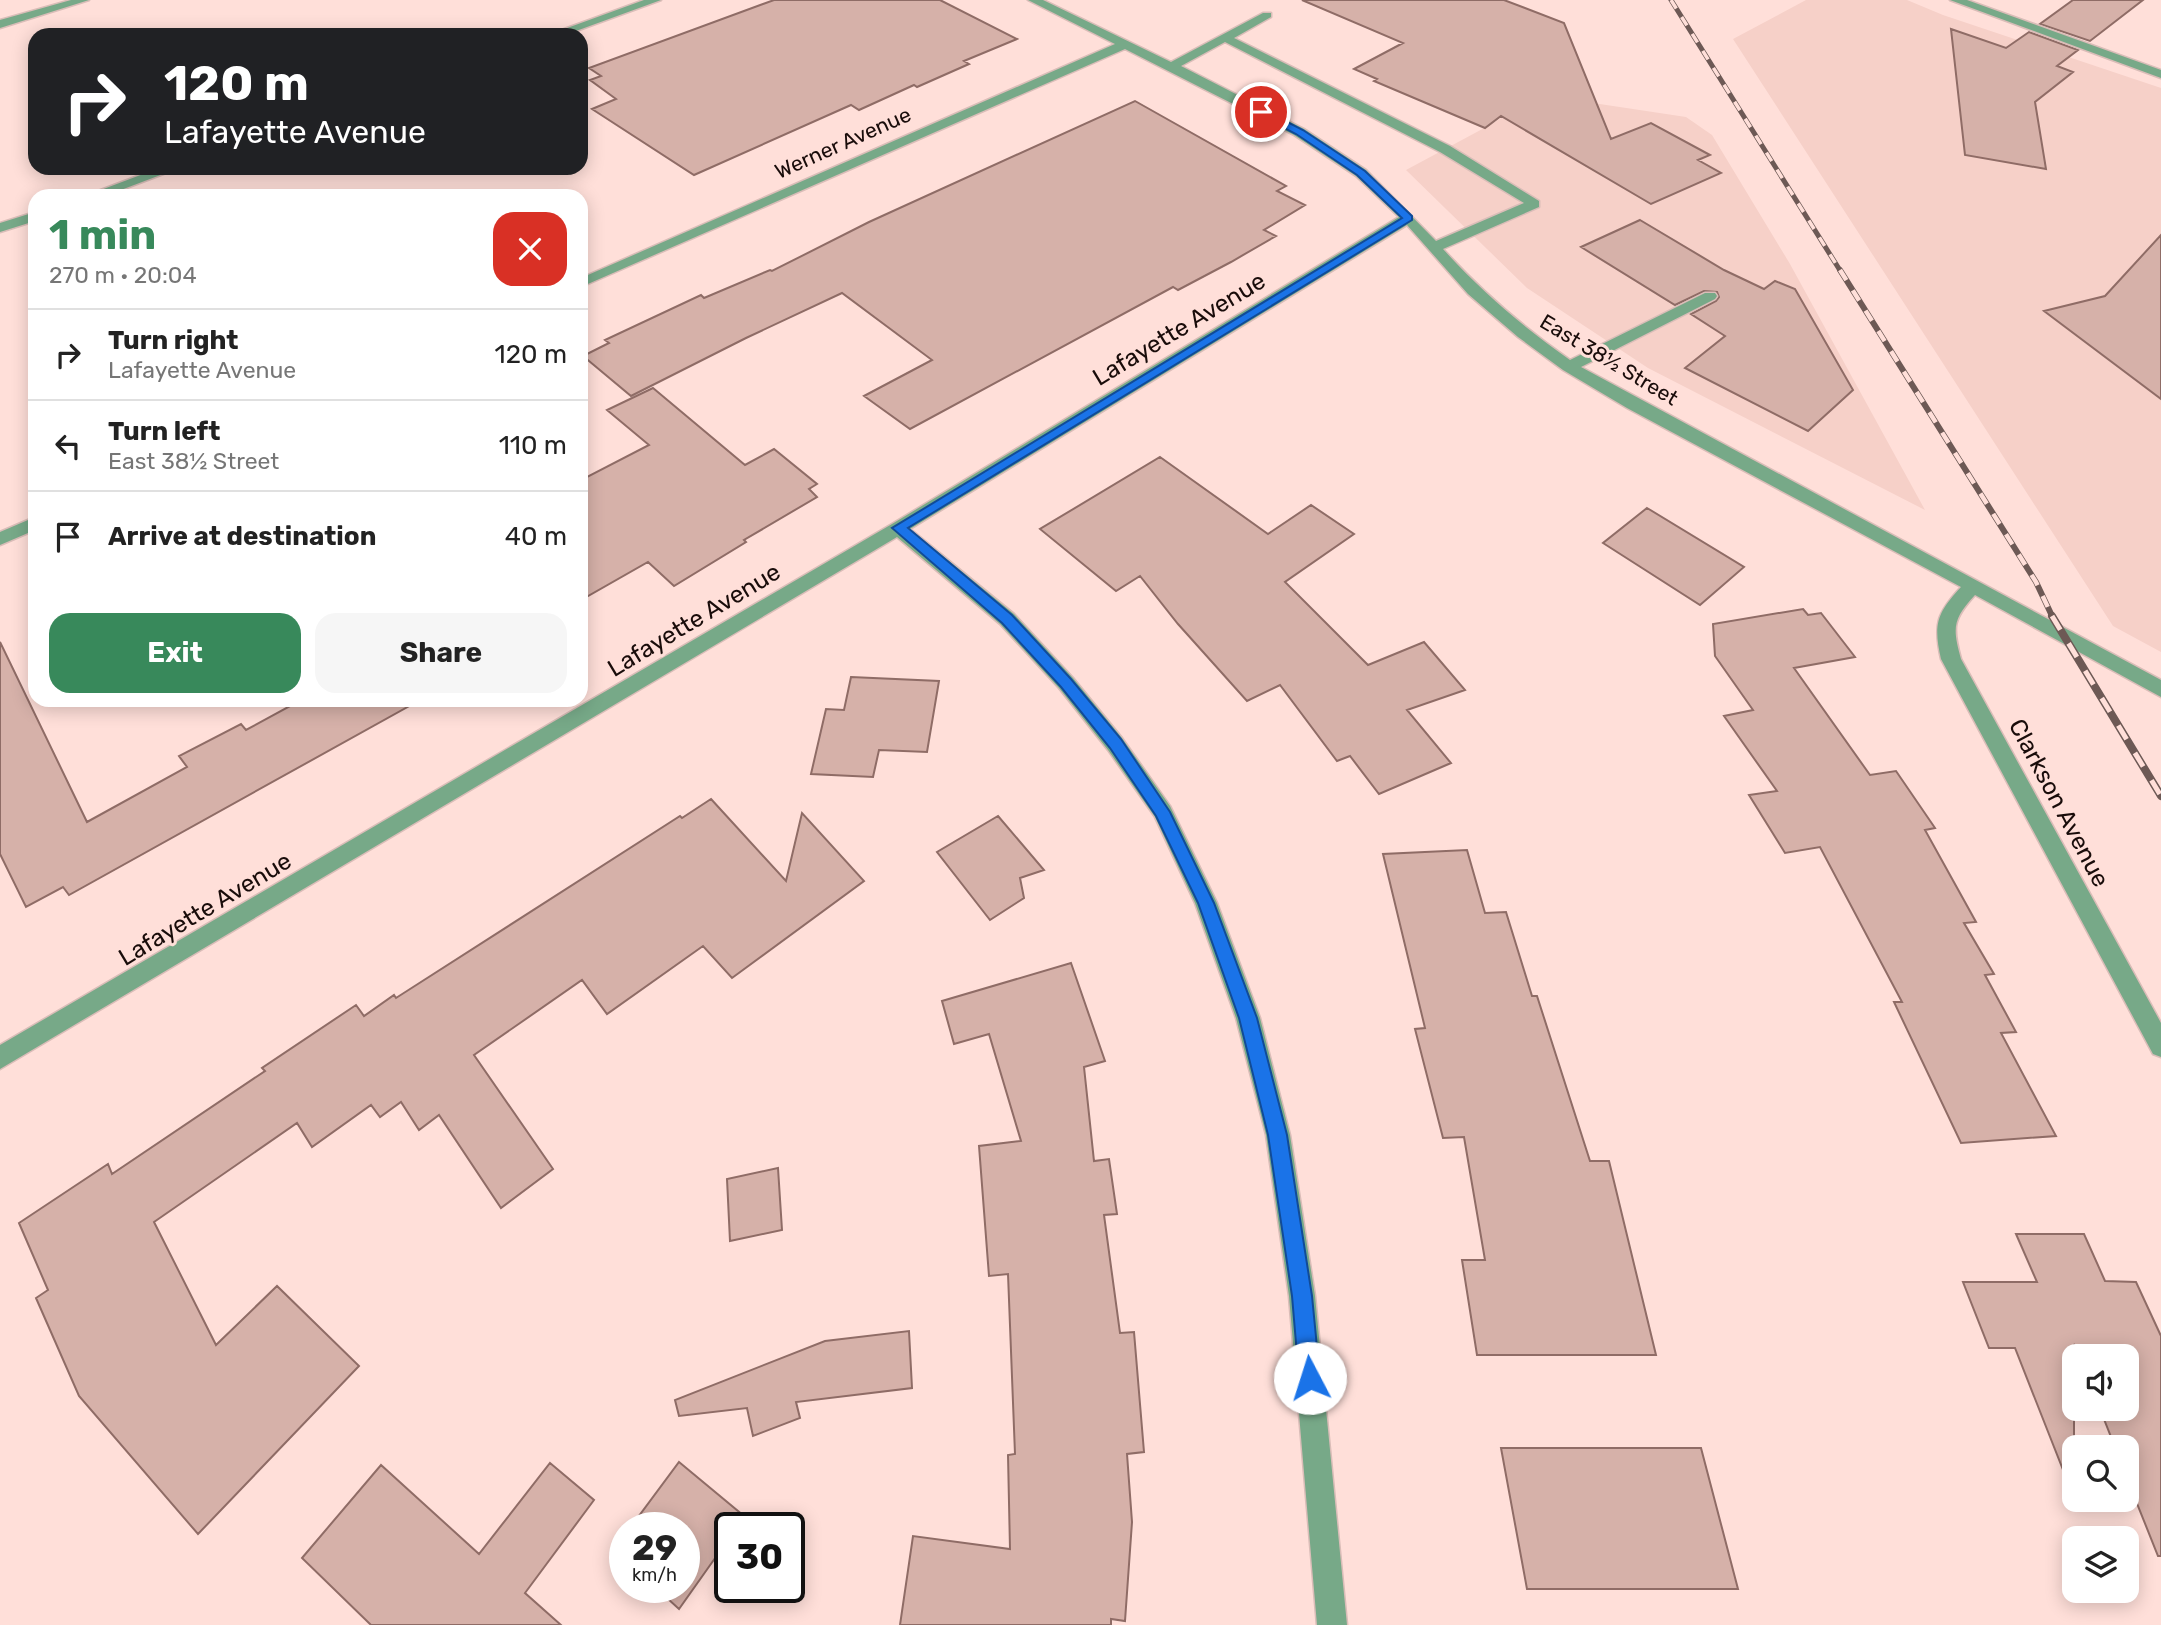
<!DOCTYPE html>
<html lang="en">
<head>
<meta charset="utf-8">
<style>
  :root { --surface:#fff; --page:#f6f6f6; --text:#222; --muted:#767676; --line:#e0e0e0; --accent:#38895b }
  body { margin:0; font-family:Rubik,sans-serif; background:var(--page); color:var(--text); height:100vh; display:flex; flex-direction:column; font-size:26px; white-space:nowrap }
  * { box-sizing:border-box; margin:0 }
  p { font-size:23px; color:var(--muted) }
  .icon { flex:none; width:38px; height:38px; fill:none; stroke:currentColor; stroke-width:2; stroke-linecap:round; stroke-linejoin:round }
  .map { position:relative; flex:1; overflow:hidden }
  .details { position:absolute; left:28px; top:189px; width:560px; height:518px; display:flex; flex-direction:column; background:var(--surface); border-radius:21px; box-shadow:0 4px 18px #0003 }
  .details>* { flex:none }
  .banner { position:absolute; left:28px; top:28px; width:560px; height:147px; border-radius:21px; box-shadow:0 4px 18px #0003; background:#202124; color:#fff; overflow:hidden }
  .buttons { position:absolute; left:2062px; top:1344px; display:grid; gap:14px }
  .buttons a { display:grid; place-items:center; width:77px; height:77px; border-radius:14px; background:var(--surface); box-shadow:0 4px 18px #0003; font-size:35px }
  .speed { position:absolute; left:609px; top:1512px; display:flex; gap:14px; font-size:35px; font-weight:700; text-align:center }
  .speed>* { display:grid; place-content:center; width:91px; height:91px; border-radius:50%; background:var(--surface); box-shadow:0 4px 18px #0003; line-height:1 }
  .speed small { font-size:18px; font-weight:400 }
  .speed .limit { border:4px solid #111; border-radius:10px; background:#fff; color:#111 }
  .pin { position:absolute; display:grid; place-items:center; width:60px; height:60px; color:#fff; margin:-30px; border:4px solid #fff; border-radius:50%; box-shadow:0 2px 7px #0007 }
  .me { position:absolute; width:77px; margin:-38px; rotate:355deg; stroke-linejoin:round; filter:drop-shadow(0 0 5px #0008) }
  .turn { display:flex; align-items:center; gap:24px; height:147px; padding:0 21px; font-size:32px }
  .turn .icon { width:91px; height:91px; stroke-width:2.5 }
  .turn b { display:block; font-size:49px; line-height:60px }
  .round { display:grid; place-items:center; flex:none; width:74px; height:74px; border-radius:21px; background:var(--page) }
  .overview { display:flex; align-items:center; justify-content:space-between; height:119px; padding:0 21px }
  h1 { font-size:42px; font-weight:700; line-height:52px; color:var(--accent) }
  .primary-button { display:flex; gap:14px; margin-top:auto; padding:14px 21px }
  .primary-button a { flex:1; height:80px; border-radius:21px; background:var(--accent); color:#fff; font-size:28px; font-weight:700; line-height:80px; text-align:center }
  .primary-button a+a { background:var(--page); color:var(--text) }
  ul { padding:0; list-style:none }
  li { display:flex; align-items:center; gap:21px; height:91px; padding:0 21px; border-top:2px solid var(--line) }
  li div { flex:1 }
  li b { display:block; font-size:26px }
  li em { font-style:normal }
  .map>svg:first-child { display:block }
  .built { fill:#f6d0c8 }
  .building { fill:#d6b1a9; stroke:#8f6c66; stroke-width:2 }
  .lines { fill:none; stroke-linecap:round; stroke-linejoin:round }
  .minor-casing { stroke:#dabdb8; stroke-width:3 }
  .minor { fill:#77a988; fill-rule:evenodd }
  .rail-far2-casing { stroke:#6d5955; stroke-width:5 }
  .rail-far1-casing { stroke:#6d5955; stroke-width:6 }
  .rail-casing { stroke:#6d5955; stroke-width:8 }
  .rail-far2 { stroke:#ffdfd9; stroke-width:3.5; stroke-dasharray:10; stroke-linecap:butt }
  .rail-far1 { stroke:#ffdfd9; stroke-width:4.5; stroke-dasharray:12; stroke-linecap:butt }
  .rail { stroke:#ffdfd9; stroke-width:5; stroke-dasharray:16; stroke-linecap:butt }
  .route { fill:#1a73e8; stroke:#114b97; stroke-width:2 }
  .labels { text-anchor:middle; stroke-width:6; stroke-linejoin:round; paint-order:stroke }
  .far-street-label { font-size:21px; fill:#190c0a; stroke:#ffdfd9 }
  .street-label { font-size:24px; fill:#190c0a; stroke:#ffdfd9 }
</style>
</head>
<body>
<div class="map">
<svg width="2161" height="1625" viewBox="0 0 2161 1625">
  <rect width="100%" height="100%" fill="#ffdfd9"/>
  <path class="built" d="M1806,0H1907L1943,15L2161,88V652L2113,626L1733,39Z
    M1540,95L1686,117L1712,135L1790,264L1925,510L1648,368L1527,288L1406,170L1488,126Z"/>
  <path class="building" d="M774,0H940L1017,39L964,61L969,64L917,87L914,85L859,110L851,105L694,175L592,109L616,99L590,80L601,76L589,68Z
    M1302,0H1504L1564,23L1611,139L1651,123L1710,155L1698,160L1721,173L1651,204L1501,116L1485,128L1374,81L1377,79L1354,69L1403,43Z
    M2073,0H2143L2090,41L2040,24Z
    M1951,29L2006,48L2029,32L2078,50L2057,66L2073,72L2035,102L2046,169L1965,155Z
    M1135,101L1286,186L1277,191L1305,205L1264,230L1276,236L1231,262L1178,290L1173,287L910,429L864,396L932,360L842,293L746,338L631,396L583,356L609,343L605,340L701,295L704,298L770,270L772,271L869,222Z
    M1640,220L1724,270L1764,289L1775,281L1795,289L1853,390L1808,431L1685,368L1725,336L1691,314L1716,301L1719,297L1717,292L1704,291L1675,305L1581,247Z
    M2161,235V399L2044,311L2105,296Z
    M653,388L745,465L774,449L817,484L809,489L817,497L744,540L746,542L674,586L648,562L581,600V480L649,445L607,410Z
    M1160,457L1268,534L1311,505L1354,534L1285,582L1368,665L1424,642L1465,690L1407,710L1451,763L1379,794L1350,756L1337,761L1280,685L1247,701L1178,624L1140,576L1116,591L1040,529Z
    M1647,508L1744,567L1700,605L1603,543Z
    M1803,609L1808,615L1821,613L1855,657L1794,668L1870,775L1896,771L1935,828L1925,830L1976,922L1964,923L1994,974L1985,975L2016,1032L2001,1033L2056,1136L1961,1143L1894,1002H1902L1820,847L1785,853L1749,795L1777,791L1724,716L1753,710L1715,656L1713,624Z
    M0,642L87,822L187,767L179,756L241,724L246,730L301,700H420L69,895L63,887L26,907L0,854Z
    M851,677L939,681L927,752L879,750L873,777L811,774L826,709L844,710Z
    M711,799L786,881L802,813L864,881L732,978L703,946L607,1014L582,980L474,1055L553,1169L501,1208L439,1115L419,1130L401,1102L380,1117L371,1105L312,1147L297,1123L154,1222L216,1345L277,1286L359,1366L198,1534L79,1396L36,1298L48,1290L19,1223L108,1164L112,1174L265,1071L262,1068L356,1005L364,1016L394,995L396,998L680,816L682,818Z
    M998,816L1044,870L1020,878L1024,898L990,920L937,852Z
    M1467,850L1485,913L1506,912L1532,996H1537L1590,1161H1609L1656,1355H1477L1462,1260H1485L1464,1137L1443,1138L1415,1029L1425,1028L1383,854Z
    M1071,963L1105,1061L1084,1067L1094,1161L1109,1159L1117,1214L1104,1215L1120,1333L1134,1332L1144,1452L1127,1454L1132,1522L1125,1621L1111,1619V1625H900L913,1536L1010,1549L1008,1455L1015,1454L1008,1274L989,1276L979,1146L1021,1141L989,1034L954,1044L942,1001Z
    M778,1168L782,1230L730,1241L727,1179Z
    M2016,1234H2084L2105,1281L2136,1282L2161,1336V1556H2158L2126,1476V1447H2115L2100,1409H2126V1356H2079L2074,1344V1489L2071,1490L2015,1348H1989L1963,1282H2037Z
    M909,1331L912,1388L796,1402L800,1418L753,1436L747,1408L679,1416L675,1400L825,1341Z
    M1501,1448H1701L1738,1589H1527Z
    M679,1462L744,1516L736,1528H730V1537L679,1609L655,1587H684V1528H630Z
    M550,1463L594,1500L525,1593L561,1625H371L302,1558L381,1465L479,1554Z"/>
  <g class="lines">
    <g class="minor-casing">
      <path id="minor" d="M71,0H89L0,28V20Z
        M644,0H661L565,35H548Z
        M1028,0H1043L1171,62L1263,13H1271V17L1234,38L1450,146L1539,201V207L1443,249C1482,292 1523,327 1570,360L1705,293H1715L1717,296L1715,299L1581,367L2161,680V697L1975,595C1953,619 1952,627 1961,659L2161,1023V1057L2153,1054L1941,659C1933,624 1937,613 1961,587L1627,408L1563,370L1518,337L1468,294L1407,225L910,529L1014,614L1073,678L1122,738L1170,806L1217,903L1260,1018L1290,1135L1315,1296L1347,1625H1317L1289,1296L1266,1135L1236,1018L1195,903L1155,817L1108,750L1059,688L1000,624L897,537L0,1069V1045L892,524L1399,217L1356,176L1294,135L1125,49L581,287V278L1115,44ZM1225,42L1440,152L1524,203L1436,241L1366,170L1304,129L1181,66Z
        M1950,0H1967L2161,70V78Z
        M159,168H179L105,196H85Z
        M35,212V221L0,232V223Z
        M35,517V530L0,545V532Z"/>
    </g>
    <use href="#minor" class="minor"/>
    <g class="rail-far2-casing">
      <path id="rail-far2" d="M1671,0L1841,272"/>
    </g>
    <g class="rail-far1-casing">
      <path id="rail-far1" d="M1840,270L2036,582L2053,618"/>
    </g>
    <g class="rail-casing">
      <path id="rail" d="M2052,616L2161,796"/>
    </g>
    <use href="#rail-far2" class="rail-far2"/>
    <use href="#rail-far1" class="rail-far1"/>
    <use href="#rail" class="rail"/>
  </g>
  <path class="route" d="M1257,110H1264L1303,130L1365,171L1412,216V220L908,528L1012,615L1071,679L1121,739L1170,812L1214,903L1257,1018L1287,1135L1312,1296L1320,1378L1317,1386L1310,1389L1302,1386L1299,1378L1292,1296L1268,1135L1239,1018L1198,903L1156,816L1110,748L1061,687L1002,623L892,528L1402,218L1357,175L1296,134L1257,114Z"/>
  <g class="labels">
    <g class="far-street-label">
      <text transform="translate(843 143) rotate(-24)" y="7">Werner Avenue</text>
      <text transform="translate(1609 360) rotate(31)" y="7">East 38½ Street</text>
    </g>
    <g class="street-label">
      <text transform="translate(1179 329) rotate(-31)" y="8">Lafayette Avenue</text>
      <text transform="translate(694 620) rotate(-31)" y="8">Lafayette Avenue</text>
      <text transform="translate(2059 803) rotate(62)" y="8">Clarkson Avenue</text>
      <text transform="translate(205 909) rotate(-31)" y="8">Lafayette Avenue</text>
    </g>
  </g>
</svg>
<div class="buttons">
<a><svg class="icon" aria-label="sound" viewBox="0 0 24 24"><path d="M4 9h4l5-4v14l-5-4H4zM17 9q2 3 0 6"/></svg></a>
<a><svg class="icon" aria-label="search" viewBox="0 0 24 24"><circle cx="10" cy="10" r="6"/><path d="M15 15l6 6"/></svg></a>
<a><svg class="icon" aria-label="layers" viewBox="0 0 24 24"><path d="M12 4l9 5-9 5-9-5zM3 14l9 5 9-5"/></svg></a>
</div>
<div class="speed"><div>29<small>km/h</small></div><div class="limit">30</div></div>
<div class="pin" style="left:1261px;top:112px;background:#d93025"><svg class="icon" aria-label="arrive" viewBox="0 0 24 24"><path d="M6 21V4h12l-3 4 3 4H6"/></svg></div>
<svg class="me" style="left:1310px;top:1378px" viewBox="-20 -20 40 40"><circle r="19" fill="#fff"/><path d="M0-13L10 11 0 6-10 11z" fill="#1a73e8"/></svg>
<div class="banner">
<div class="turn"><svg class="icon" aria-label="right" viewBox="0 0 24 24"><path d="M7 20v-9h11M14 6l5 5-5 5"/></svg><div><b>120 m</b>Lafayette Avenue</div></div>
</div>
<section class="details">
<div class="overview"><div><h1>1 min</h1><p>270 m · 20:04</p></div><a class="round" style="background:#d93025;color:#fff"><svg class="icon" aria-label="close" viewBox="0 0 24 24"><path d="M6 6l12 12M18 6L6 18"/></svg></a></div>
<ul>
<li><svg class="icon" aria-label="right" viewBox="0 0 24 24"><path d="M7 20v-9h11M14 6l5 5-5 5"/></svg><div><b>Turn right</b><p>Lafayette Avenue</p></div><em>120 m</em></li>
<li><svg class="icon" aria-label="left" viewBox="0 0 24 24"><path d="M17 20v-9H6M10 6l-5 5 5 5"/></svg><div><b>Turn left</b><p>East 38½ Street</p></div><em>110 m</em></li>
<li><svg class="icon" aria-label="arrive" viewBox="0 0 24 24"><path d="M6 21V4h12l-3 4 3 4H6"/></svg><div><b>Arrive at destination</b></div><em>40 m</em></li>
</ul>
<div class="primary-button"><a>Exit</a><a>Share</a></div>
</section>
</div>
</body>
</html>
